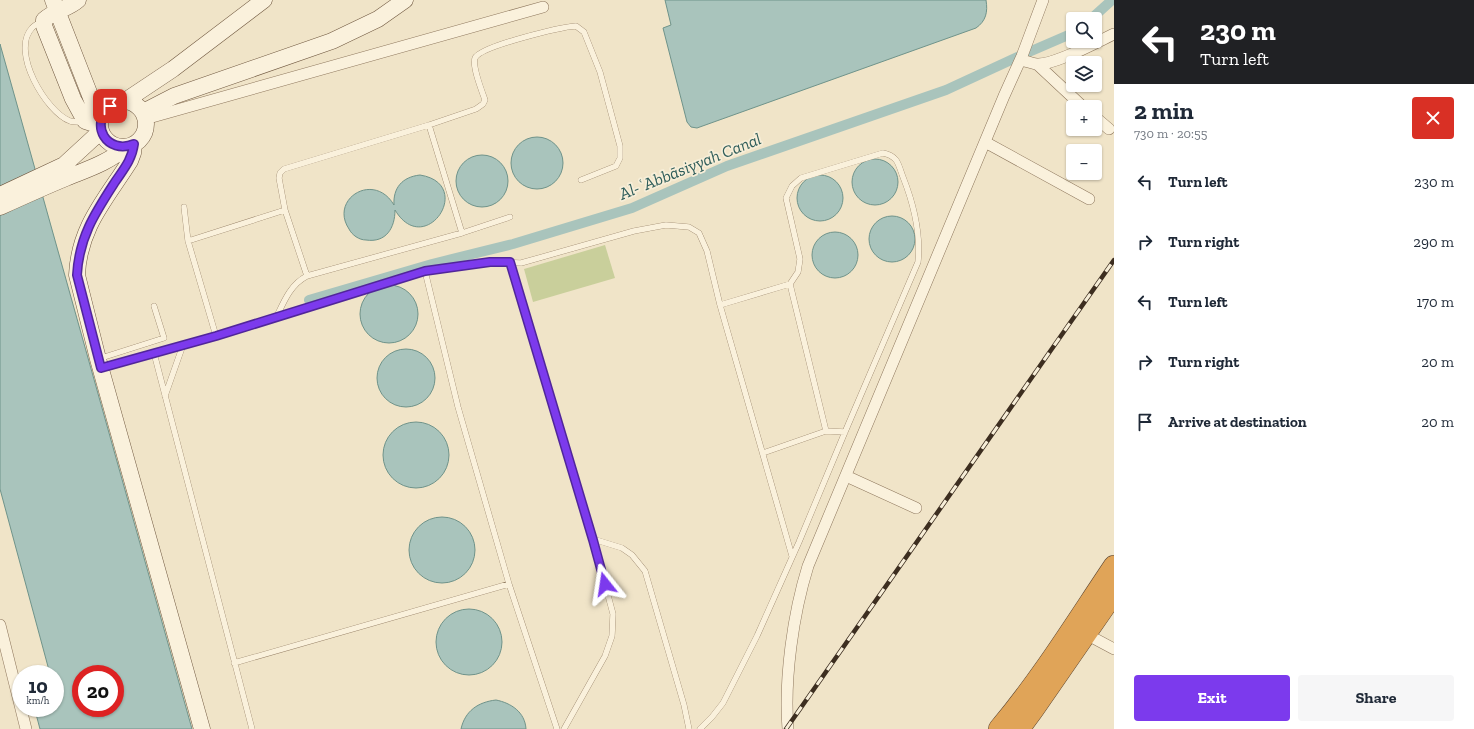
<!DOCTYPE html>
<html lang="en">
<head>
<meta charset="utf-8">
<style>
  :root { --surface:#fff; --page:#f6f6f7; --text:#1f2937; --muted:#747a83; --accent:#7c3aed }
  body { margin:0; font-family:"Zilla Slab",serif; background:var(--page); color:var(--text); height:100vh; display:flex; flex-direction:column; font-size:15px; white-space:nowrap }
  * { box-sizing:border-box; margin:0 }
  p { font-size:13px; color:var(--muted) }
  .icon { flex:none; width:22px; height:22px; fill:none; stroke:currentColor; stroke-width:2; stroke-linecap:round; stroke-linejoin:round }
  .map { position:relative; flex:1; overflow:hidden }
  .sheet { display:flex; flex-direction:column; background:var(--surface); width:360px }
  .sheet>* { flex:none }
  .hud { background:#202124; color:#fff; overflow:hidden }
  .controls { position:absolute; left:1066px; top:12px; display:grid; gap:8px }
  .controls a { display:grid; place-items:center; width:36px; height:36px; border-radius:4px; background:var(--surface); box-shadow:0 1px 3px #0004; font-size:20px }
  .speed { position:absolute; left:12px; top:665px; display:flex; gap:8px; font-size:20px; font-weight:700; text-align:center }
  .speed>* { display:grid; place-content:center; width:52px; height:52px; border-radius:50%; background:var(--surface); box-shadow:0 1px 3px #0004; line-height:1 }
  .speed small { font-size:10px; font-weight:400 }
  .speed .limit { border:6px solid #d22; background:#fff; color:#111 }
  .pin { position:absolute; display:grid; place-items:center; width:34px; height:34px; color:#fff; margin:-17px; border-radius:8px; box-shadow:0 2px 6px #0006 }
  .me { position:absolute; width:44px; margin:-22px; rotate:345deg; stroke-linejoin:round; filter:drop-shadow(0 0 3px #0008) }
  .turn { display:flex; align-items:center; gap:14px; height:84px; padding:0 20px; font-size:18px }
  .turn .icon { width:52px; height:52px; stroke-width:2.5 }
  .turn b { display:block; font-size:28px; line-height:34px }
  .round { display:grid; place-items:center; flex:none; width:42px; height:42px; border-radius:4px; background:var(--page) }
  .head { display:flex; align-items:center; justify-content:space-between; height:68px; padding:0 20px }
  h1 { font-size:24px; font-weight:700; line-height:30px }
  .button { display:flex; gap:8px; margin-top:auto; padding:8px 20px }
  .button a { flex:1; height:46px; border-radius:4px; background:var(--accent); color:#fff; font-size:16px; font-weight:700; line-height:46px; text-align:center }
  .button a+a { background:var(--page); color:var(--text) }
  ul { padding:0; list-style:none }
  li { display:flex; align-items:center; gap:12px; height:60px; padding:0 20px }
  li div { flex:1 }
  li b { display:block; font-size:15px }
  li em { font-style:normal }
  main { display:flex; flex:1; min-height:0 }
  .map>svg:first-child { display:block }
  .green { fill:#c9cf9b }
  .water { fill:#a9c4bc; stroke:#6f938a; fill-rule:evenodd }
  .lines { fill:none; stroke-linecap:round; stroke-linejoin:round }
  .canal { stroke:#a9c4bc; stroke-width:10 }
  .lane-casing { stroke:#8d765c; stroke-width:6 }
  .street-casing { stroke:#8d765c; stroke-width:12 }
  .secondary-casing { stroke:#6f573f; stroke-width:17 }
  .highway-casing { stroke:#5b4430; stroke-width:22 }
  .lane { stroke:#faf1dc; stroke-width:5.5 }
  .street { stroke:#faf1dc; stroke-width:11 }
  .secondary { stroke:#faf1dc; stroke-width:16 }
  .highway { stroke:#e0a458; stroke-width:21 }
  .rail-casing { stroke:#3d2e20; stroke-width:4.5 }
  .rail { stroke:#f7eed8; stroke-width:3; stroke-dasharray:9; stroke-linecap:butt }
  .route-casing { stroke:#51269a; stroke-width:10 }
  .route { stroke:#7c3aed; stroke-width:7 }
  .labels { text-anchor:middle; stroke-width:3.5; stroke-linejoin:round; paint-order:stroke }
  .water-label { font-size:17px; font-style:italic; fill:#2f5d5a; stroke:#f7eed8 }
</style>
</head>
<body>
<main>
<div class="map">
<svg width="1114" height="729" viewBox="0 0 1114 729">
  <rect width="100%" height="100%" fill="#f0e4c8"/>
  <path class="green" d="M605,245L615,278L533,302L524,269Z"/>
  <path class="water" d="M665,0H986C988,12 986,21 976,28L697,128L691,127L687,122L663,28L671,25Z
    M0,44L192,729H40L36,714L59,706L55,691V674H50L0,489ZM81,674H115V708H81Z
    M511 163a26 26 0 1 1 52 0a26 26 0 1 1-52 0Z
    M456 181a26 26 0 1 1 52 0a26 26 0 1 1-52 0Z
    M852 182a23 23 0 1 1 46 0a23 23 0 1 1-46 0Z
    M797 198a23 23 0 1 1 46 0a23 23 0 1 1-46 0Z
    M420,175C476,184 425,260 395,210C395,228 386,243 366,240C359,240 352,235 349,229C329,199 374,171 394,205C393,188 402,177 420,175Z
    M869 239a23 23 0 1 1 46 0a23 23 0 1 1-46 0Z
    M812 255a23 23 0 1 1 46 0a23 23 0 1 1-46 0Z
    M360 314a29 29 0 1 1 58 0a29 29 0 1 1-58 0Z
    M377 378a29 29 0 1 1 58 0a29 29 0 1 1-58 0Z
    M383 455a33 33 0 1 1 66 0a33 33 0 1 1-66 0Z
    M409 550a33 33 0 1 1 66 0a33 33 0 1 1-66 0Z
    M436 642a33 33 0 1 1 66 0a33 33 0 1 1-66 0Z
    M496,700C511,703 525,712 526,729H461C465,711 478,702 496,700Z"/>
  <g class="lines">
    <path class="canal" d="M1091,19L1112,0
      M309,300L432,264L513,244L632,208L727,166L946,90L1022,55L1073,33"/>
    <g class="lane-casing">
      <path id="lane" d="M42,21C39,23 34,25 32,28C10,51 46,112 70,121C74,122 79,122 82,122
        M184,207L188,241
        M285,210L307,276
        M462,233L510,217
        M510,262L593,539L613,614L612,636L605,656L564,729
        M425,271L458,407L509,584L557,729
        M790,284L826,431
        M277,316C284,301 291,284 307,276L462,233L429,125
        M216,336L188,241L285,210L279,178L280,173L284,169L429,125L476,109L483,104L485,100C482,91 472,67 475,58C481,46 561,27 576,26L584,32L600,72L620,146V158L616,166L581,180
        M154,353L252,729
        M98,359L164,338L154,306
        M103,368L216,336L425,271L490,262L521,263L634,231L666,225L689,227L699,233L707,251L720,305L792,556
        M165,396L183,345
        M763,453L826,431L845,432
        M593,539L622,548L632,555L645,571L684,705L689,729
        M234,663L509,584
        M700,729L712,717L723,703L757,636L799,542L845,432L918,262C921,233 914,205 903,177C901,172 899,164 896,160C892,155 888,154 883,153L801,178L792,186L786,198L800,259L798,272L790,284L720,305"/>
    </g>
    <g class="street-casing">
      <path id="street" d="M1021,60C1026,61 1031,63 1036,64C1053,66 1097,42 1114,34
        M1037,64L1083,107
        M1095,117L1109,129
        M145,119L543,7
        M985,142L1089,199
        M846,476L916,508
        M0,625L26,729
        M1086,634L1114,649
        M788,729C784,679 793,614 808,566L1004,96L1022,56L1043,0"/>
    </g>
    <g class="secondary-casing">
      <path id="secondary" d="M53,0L95,108L101,119
        M78,0C68,9 55,10 44,20V26L73,99L85,121L100,126
        M125,101L173,69L264,0
        M100 124a23 23 0 1 1 46 0a23 23 0 1 1-46 0Z
        M143,112L174,96L332,41L378,19L405,0
        M134,144L133,153L130,161C106,199 79,227 77,275L98,359L202,729
        M0,195L64,165L101,131
        M0,207C22,197 44,187 66,178C88,169 108,163 126,147"/>
    </g>
    <g class="highway-casing">
      <path id="highway" d="M999,729C1042,678 1077,621 1114,566
        M1019,729L1033,710L1114,593"/>
    </g>
    <use href="#lane" class="lane"/>
    <use href="#street" class="street"/>
    <use href="#secondary" class="secondary"/>
    <use href="#highway" class="highway"/>
    <g class="rail-casing">
      <path id="rail" d="M786,729L1114,260"/>
    </g>
    <use href="#rail" class="rail"/>
  </g>
  <g class="lines">
    <g class="route-casing">
      <path id="route" d="M110,106C89,125 107,155 134,144C132,160 123,170 115,182C95,213 79,237 77,275L101,368L216,336L425,271L490,262H510L593,540L605,584"/>
    </g>
    <use href="#route" class="route"/>
  </g>
  <g class="labels">
    <g class="water-label">
      <text transform="translate(690 166) rotate(-22)" y="6">Al-ʿAbbāsiyyah Canal</text>
    </g>
  </g>
</svg>
<div class="controls">
<a><svg class="icon" aria-label="search" viewBox="0 0 24 24"><circle cx="10" cy="10" r="6"/><path d="M15 15l6 6"/></svg></a>
<a><svg class="icon" aria-label="layers" viewBox="0 0 24 24"><path d="M12 4l9 5-9 5-9-5zM3 14l9 5 9-5"/></svg></a>
<a>+</a>
<a>−</a>
</div>
<div class="speed"><div>10<small>km/h</small></div><div class="limit">20</div></div>
<div class="pin" style="left:110px;top:106px;background:#d93025"><svg class="icon" aria-label="arrive" viewBox="0 0 24 24"><path d="M6 21V4h12l-3 4 3 4H6"/></svg></div>
<svg class="me" style="left:605px;top:584px" viewBox="-20 -20 40 40"><path d="M0-17L14 15 0 8-14 15z" fill="#7c3aed" stroke="#fff" stroke-width="4"/></svg>
</div>
<section class="sheet">
<div class="hud">
<div class="turn"><svg class="icon" aria-label="left" viewBox="0 0 24 24"><path d="M17 20v-9H6M10 6l-5 5 5 5"/></svg><div><b>230 m</b>Turn left</div></div>
</div>
<div class="head"><div><h1>2 min</h1><p>730 m · 20:55</p></div><a class="round" style="background:#d93025;color:#fff"><svg class="icon" aria-label="close" viewBox="0 0 24 24"><path d="M6 6l12 12M18 6L6 18"/></svg></a></div>
<ul>
<li><svg class="icon" aria-label="left" viewBox="0 0 24 24"><path d="M17 20v-9H6M10 6l-5 5 5 5"/></svg><div><b>Turn left</b></div><em>230 m</em></li>
<li><svg class="icon" aria-label="right" viewBox="0 0 24 24"><path d="M7 20v-9h11M14 6l5 5-5 5"/></svg><div><b>Turn right</b></div><em>290 m</em></li>
<li><svg class="icon" aria-label="left" viewBox="0 0 24 24"><path d="M17 20v-9H6M10 6l-5 5 5 5"/></svg><div><b>Turn left</b></div><em>170 m</em></li>
<li><svg class="icon" aria-label="right" viewBox="0 0 24 24"><path d="M7 20v-9h11M14 6l5 5-5 5"/></svg><div><b>Turn right</b></div><em>20 m</em></li>
<li><svg class="icon" aria-label="arrive" viewBox="0 0 24 24"><path d="M6 21V4h12l-3 4 3 4H6"/></svg><div><b>Arrive at destination</b></div><em>20 m</em></li>
</ul>
<div class="button"><a>Exit</a><a>Share</a></div>
</section>
</main>
</body>
</html>
